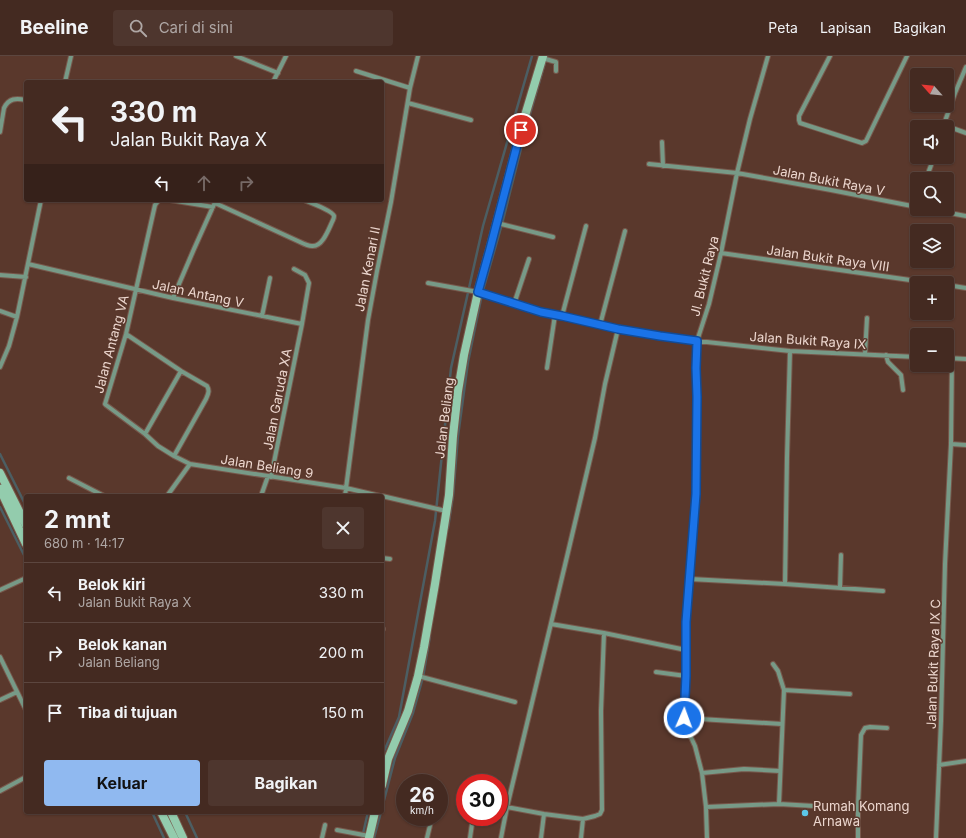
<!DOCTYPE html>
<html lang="id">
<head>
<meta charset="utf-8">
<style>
  :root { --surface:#442a21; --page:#4e362e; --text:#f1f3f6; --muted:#afa7a5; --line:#5c463f; --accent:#90b9f0 }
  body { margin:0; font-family:Inter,sans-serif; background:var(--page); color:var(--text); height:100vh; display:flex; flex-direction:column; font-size:15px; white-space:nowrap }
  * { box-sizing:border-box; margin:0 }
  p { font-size:13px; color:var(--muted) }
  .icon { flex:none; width:22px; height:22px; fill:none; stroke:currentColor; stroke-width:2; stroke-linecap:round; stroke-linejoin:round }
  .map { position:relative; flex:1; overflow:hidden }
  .drawer { position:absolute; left:24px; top:438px; width:360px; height:320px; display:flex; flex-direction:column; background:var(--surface); border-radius:4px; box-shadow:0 1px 3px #0004,0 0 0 1px var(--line) }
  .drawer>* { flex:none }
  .top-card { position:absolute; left:24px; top:24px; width:360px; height:122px; border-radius:4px; box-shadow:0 1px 3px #0004,0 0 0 1px var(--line); background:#442a21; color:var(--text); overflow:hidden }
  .needle { width:26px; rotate:297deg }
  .tools { position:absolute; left:910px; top:12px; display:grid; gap:8px }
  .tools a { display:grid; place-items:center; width:44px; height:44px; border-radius:4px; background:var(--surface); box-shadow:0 1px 3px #0004,0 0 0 1px var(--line); font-size:20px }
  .speed { position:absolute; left:396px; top:718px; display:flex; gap:8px; font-size:20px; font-weight:700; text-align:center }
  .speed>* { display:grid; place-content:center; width:52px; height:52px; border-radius:50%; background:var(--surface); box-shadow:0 1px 3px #0004,0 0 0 1px var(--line); line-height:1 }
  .speed small { font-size:10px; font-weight:400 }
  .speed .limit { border:6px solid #d22; background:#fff; color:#111 }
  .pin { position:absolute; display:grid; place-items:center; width:34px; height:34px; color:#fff; margin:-17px; border:2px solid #fff; border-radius:50%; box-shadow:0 1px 4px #0007 }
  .me { position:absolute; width:44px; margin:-22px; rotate:2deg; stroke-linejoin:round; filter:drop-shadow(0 0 3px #0008) }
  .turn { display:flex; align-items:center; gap:14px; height:84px; padding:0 20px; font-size:18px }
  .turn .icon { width:52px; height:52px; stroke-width:2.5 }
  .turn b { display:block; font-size:28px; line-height:34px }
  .lanes { display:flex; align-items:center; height:38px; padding:0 20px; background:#0003; justify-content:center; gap:20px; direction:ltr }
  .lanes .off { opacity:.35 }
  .round { display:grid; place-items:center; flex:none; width:42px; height:42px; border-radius:4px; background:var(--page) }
  .headline { display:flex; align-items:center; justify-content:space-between; height:68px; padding:0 20px }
  h1 { font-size:24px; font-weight:700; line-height:30px }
  .action { display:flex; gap:8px; margin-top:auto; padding:8px 20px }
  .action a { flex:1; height:46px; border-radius:4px; background:var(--accent); color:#111; font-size:16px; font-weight:700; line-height:46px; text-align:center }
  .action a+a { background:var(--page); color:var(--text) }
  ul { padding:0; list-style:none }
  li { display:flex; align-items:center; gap:12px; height:60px; padding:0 20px; border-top:1px solid var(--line) }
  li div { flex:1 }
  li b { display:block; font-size:15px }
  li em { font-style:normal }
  header { display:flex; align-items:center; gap:24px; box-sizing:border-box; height:56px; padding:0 20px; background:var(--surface); border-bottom:1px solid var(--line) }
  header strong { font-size:19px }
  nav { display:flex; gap:22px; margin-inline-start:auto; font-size:14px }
  .search { width:280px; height:36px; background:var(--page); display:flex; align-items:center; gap:10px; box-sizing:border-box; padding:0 14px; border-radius:4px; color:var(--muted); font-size:15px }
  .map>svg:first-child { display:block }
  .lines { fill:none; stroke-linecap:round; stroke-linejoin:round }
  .stream { stroke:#4c5e63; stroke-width:2.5 }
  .street-casing { stroke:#77584c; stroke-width:6 }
  .secondary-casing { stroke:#77584c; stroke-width:10 }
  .street { stroke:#779a87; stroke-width:4 }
  .secondary { stroke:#93ccad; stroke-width:8 }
  .route-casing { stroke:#114b97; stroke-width:10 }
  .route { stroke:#1a73e8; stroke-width:7 }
  .poi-dot { fill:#5cc7e8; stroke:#5a382c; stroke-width:1.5 }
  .labels { text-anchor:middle; stroke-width:3; stroke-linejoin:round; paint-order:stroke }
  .street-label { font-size:13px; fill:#ecd6ce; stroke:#5a382c }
  .poi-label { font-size:13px; fill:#ecd6ce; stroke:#5a382c; text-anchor:start }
</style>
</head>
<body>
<header>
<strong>Beeline</strong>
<div class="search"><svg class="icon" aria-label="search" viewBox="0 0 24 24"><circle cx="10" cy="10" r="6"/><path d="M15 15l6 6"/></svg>Cari di sini</div>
<nav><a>Peta</a><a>Lapisan</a><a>Bagikan</a></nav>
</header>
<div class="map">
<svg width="966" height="782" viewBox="0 0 966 782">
  <rect width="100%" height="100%" fill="#5a382c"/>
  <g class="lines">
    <path class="stream" d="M0,398L26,450
      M0,451L26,503
      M448,472L453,440L458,380L468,306L482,238L502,168L528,65L547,0
      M382,700L399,661L435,465L451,312L483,170L532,0
      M382,752L395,702L413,657L423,621L430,580
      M152,756L164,782
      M185,756L197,782
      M362,782L368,756
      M374,782L381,756"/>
    <g class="street-casing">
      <path id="street" d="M236,0L278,17
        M830,0L799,60V64L800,67L862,87L866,85L907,0
        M542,2L556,6V15
        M356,15L410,32
        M65,26L71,0
        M273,26L286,0
        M408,47L471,64
        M944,69L966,77
        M943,71L955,37L966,11
        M0,76L4,52C9,42 16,42 26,44
        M662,86L663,110
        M649,108L737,117L831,134L917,151
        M926,123L934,101
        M159,144L155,149L126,278L105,348L106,349L145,378L158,390L174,400L190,408
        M170,144L213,151
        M215,147L300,186C304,188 308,190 312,190C323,191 329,172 333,164C334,162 334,161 334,160C333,155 309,146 304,144
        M928,153L966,160
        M497,167L553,181
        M721,197L931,227
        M28,208L173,242L302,268L309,227L305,219L294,213
        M0,219L26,221
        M428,227L478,236L541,256L562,260L618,273L661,281L790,295L917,301
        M947,229L966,232
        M173,242L194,193L216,144
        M514,248L529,203
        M0,255L17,261
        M262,260L270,222
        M562,260L586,170
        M600,269L625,175
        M126,278L181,315L207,330C210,335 208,338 206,343L174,400
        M865,298L867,262
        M886,299L888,306L901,319L903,334
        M947,302L966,303
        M0,311L9,290L17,261L41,144
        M547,312L555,259
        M145,378L181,315
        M951,388L966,389
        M271,421L302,268
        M69,422L104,440
        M167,440L190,408L346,432L380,440
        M261,440L268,420
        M345,440L368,264L377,215L391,146L410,32L418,0
        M382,440L446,455
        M382,502L390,503
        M690,523L785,528L883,535
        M785,528L787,401L790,295
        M840,532L841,499
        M0,534L26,522
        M551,568L604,577L686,594
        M382,573H383
        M0,601L26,654
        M656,616L686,620
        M418,620L515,646
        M784,634L850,638
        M0,644L17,636
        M684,662L782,668
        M939,709L966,705
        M702,717L744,713L780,715
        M0,735L26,721
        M779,748L814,750
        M507,751L544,758L583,763L595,760L600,758L602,754L601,655L604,577
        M706,751L779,748L784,634L778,615L773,608
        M337,774L369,780
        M322,782L325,769
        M427,782L432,761
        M470,782L473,761
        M501,782L507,751L565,509L595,382L605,328L618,273
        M541,782L544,758
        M581,782L583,763
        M707,782L706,751L702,717L695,690L688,675L684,662L686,620V594L687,566L696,438L697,341L696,312L697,285L709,248L721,197L737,117L750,63L768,0
        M858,782V750L861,679L865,672L870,671L887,672
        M936,782L941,665L945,508L951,388L952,302"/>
    </g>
    <g class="secondary-casing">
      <path id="secondary" d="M0,417L26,469
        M0,433L26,488
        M382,729L388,703L408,655L418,620L424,591L435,528L449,439L453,380L458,335L464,299L478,236L490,193L524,63L543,0
        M161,756L174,782
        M171,756L183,782
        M369,782L375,756"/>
    </g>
    <use href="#street" class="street"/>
    <use href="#secondary" class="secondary"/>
  </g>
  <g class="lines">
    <g class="route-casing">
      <path id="route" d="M521,74L490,193L478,236L541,256L562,260L618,273L660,280L697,285L696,312L697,341L696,438L686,566V620L684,662"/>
    </g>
    <use href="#route" class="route"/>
  </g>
  <circle class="poi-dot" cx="805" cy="757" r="4"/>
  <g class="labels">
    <g class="street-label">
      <text transform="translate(829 124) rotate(11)" y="5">Jalan Bukit Raya V</text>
      <text transform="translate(828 202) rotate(8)" y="5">Jalan Bukit Raya VIII</text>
      <text transform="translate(367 213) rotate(-79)" y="5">Jalan Kenari II</text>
      <text transform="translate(704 220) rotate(-76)" y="5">Jl. Bukit Raya</text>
      <text transform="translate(198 237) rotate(12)" y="5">Jalan Antang V</text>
      <text transform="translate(808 284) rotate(4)" y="5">Jalan Bukit Raya IX</text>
      <text transform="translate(111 288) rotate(-75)" y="5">Jalan Antang VA</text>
      <text transform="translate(277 343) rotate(-79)" y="5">Jalan Garuda XA</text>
      <text transform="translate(444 362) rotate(-83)" y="5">Jalan Beliang</text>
      <text transform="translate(267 410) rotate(9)" y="5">Jalan Beliang 9</text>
      <text transform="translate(933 608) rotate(-88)" y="5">Jalan Bukit Raya IX C</text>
    </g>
    <g class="poi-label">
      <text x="813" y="755">Rumah Komang<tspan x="813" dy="15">Arnawa</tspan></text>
    </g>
  </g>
</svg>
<div class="tools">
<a><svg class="needle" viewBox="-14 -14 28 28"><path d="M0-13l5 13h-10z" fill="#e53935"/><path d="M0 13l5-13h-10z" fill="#afa7a5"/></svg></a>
<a><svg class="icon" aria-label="sound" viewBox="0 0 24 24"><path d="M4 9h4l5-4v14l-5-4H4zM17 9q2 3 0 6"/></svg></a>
<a><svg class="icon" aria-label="search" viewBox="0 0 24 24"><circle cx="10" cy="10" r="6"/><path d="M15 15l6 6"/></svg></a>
<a><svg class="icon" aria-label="layers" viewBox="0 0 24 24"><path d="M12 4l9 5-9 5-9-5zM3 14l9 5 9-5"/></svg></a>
<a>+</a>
<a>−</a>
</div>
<div class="speed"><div>26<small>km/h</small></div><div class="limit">30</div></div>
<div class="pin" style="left:521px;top:74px;background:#d93025"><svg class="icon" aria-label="arrive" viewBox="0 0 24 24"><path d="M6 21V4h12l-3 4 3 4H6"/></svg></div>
<svg class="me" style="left:684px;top:662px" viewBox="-20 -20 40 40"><circle r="17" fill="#1a73e8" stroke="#fff" stroke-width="3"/><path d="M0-11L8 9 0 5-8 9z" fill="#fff"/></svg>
<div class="top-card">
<div class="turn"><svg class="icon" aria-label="left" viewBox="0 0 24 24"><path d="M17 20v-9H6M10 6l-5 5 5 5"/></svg><div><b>330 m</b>Jalan Bukit Raya X</div></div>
<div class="lanes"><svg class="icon" aria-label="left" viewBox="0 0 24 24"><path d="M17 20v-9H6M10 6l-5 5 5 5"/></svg><svg class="icon off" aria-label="ahead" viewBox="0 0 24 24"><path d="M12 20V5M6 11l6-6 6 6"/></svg><svg class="icon off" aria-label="right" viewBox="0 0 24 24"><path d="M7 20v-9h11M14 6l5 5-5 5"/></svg></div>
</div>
<section class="drawer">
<div class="headline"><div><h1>2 mnt</h1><p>680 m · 14:17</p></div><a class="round"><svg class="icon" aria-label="close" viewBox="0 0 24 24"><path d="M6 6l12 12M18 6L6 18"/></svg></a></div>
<ul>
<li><svg class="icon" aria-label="left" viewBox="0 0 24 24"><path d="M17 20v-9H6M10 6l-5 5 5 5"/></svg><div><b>Belok kiri</b><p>Jalan Bukit Raya X</p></div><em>330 m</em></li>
<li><svg class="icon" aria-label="right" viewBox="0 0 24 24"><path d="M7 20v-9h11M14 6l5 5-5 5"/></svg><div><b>Belok kanan</b><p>Jalan Beliang</p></div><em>200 m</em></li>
<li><svg class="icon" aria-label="arrive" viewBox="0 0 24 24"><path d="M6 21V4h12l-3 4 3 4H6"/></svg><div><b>Tiba di tujuan</b></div><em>150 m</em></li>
</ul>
<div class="action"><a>Keluar</a><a>Bagikan</a></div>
</section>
</div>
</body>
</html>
